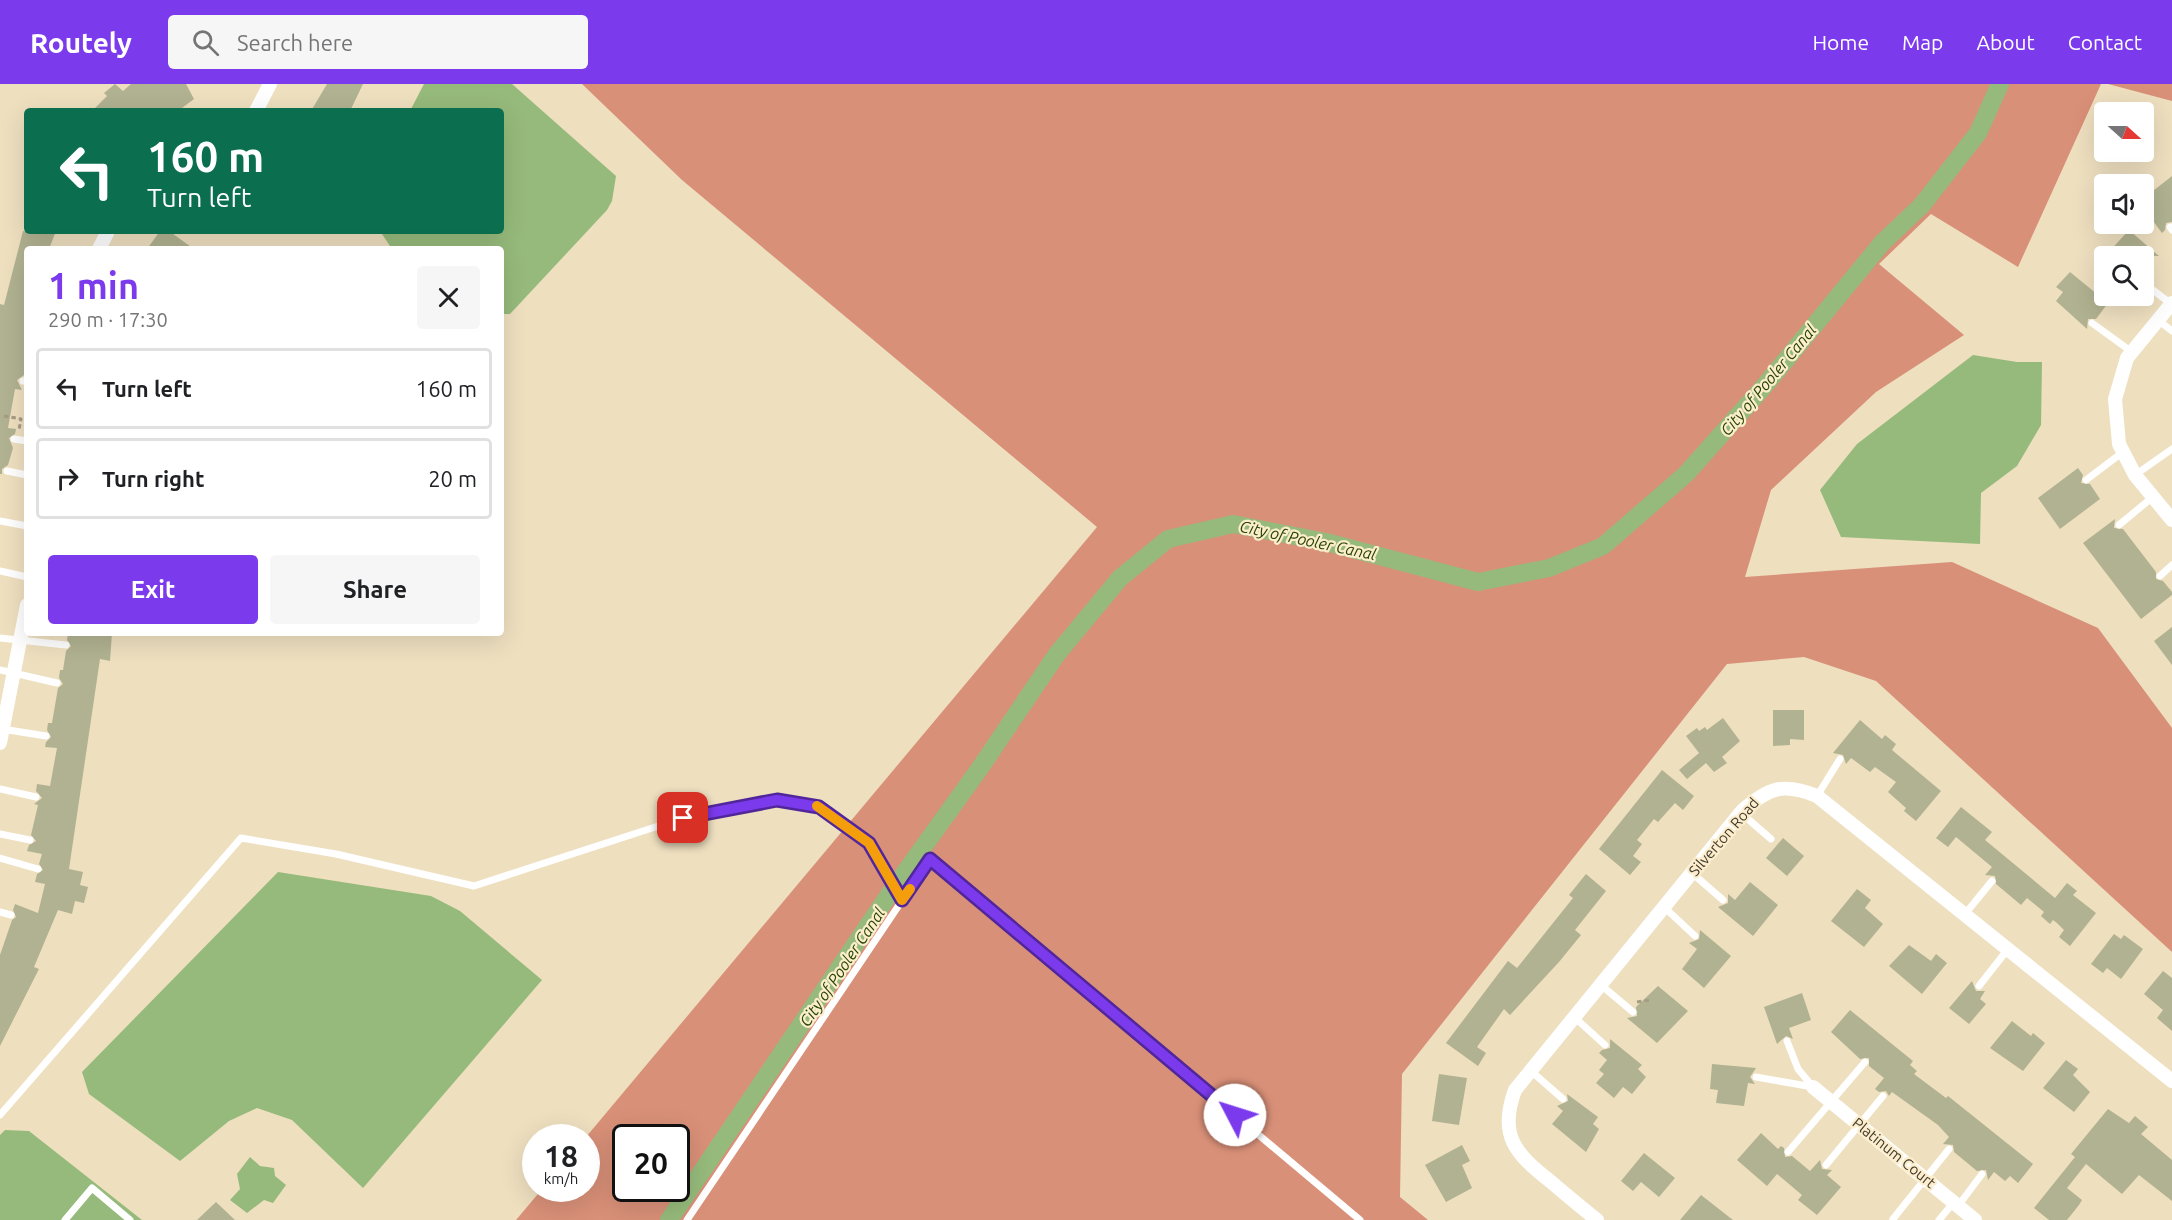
<!DOCTYPE html>
<html lang="en">
<head>
<meta charset="utf-8">
<style>
  :root { --surface:#fff; --page:#f6f6f6; --text:#202124; --muted:#757577; --line:#e0e0e0; --accent:#7c3aed }
  body { margin:0; font-family:Ubuntu,sans-serif; background:var(--page); color:var(--text); height:100vh; display:flex; flex-direction:column; font-size:22px; white-space:nowrap }
  * { box-sizing:border-box; margin:0 }
  p { font-size:20px; color:var(--muted) }
  .icon { flex:none; width:33px; height:33px; fill:none; stroke:currentColor; stroke-width:2; stroke-linecap:round; stroke-linejoin:round }
  .map { position:relative; flex:1; overflow:hidden }
  .side { position:absolute; left:24px; top:162px; width:480px; height:390px; display:flex; flex-direction:column; background:var(--surface); border-radius:6px; box-shadow:0 6px 24px #0002 }
  .side>* { flex:none }
  .hud { position:absolute; left:24px; top:24px; width:480px; height:126px; border-radius:6px; box-shadow:0 6px 24px #0002; background:#0b6e4f; color:#fff; overflow:hidden }
  .needle { width:39px; rotate:111deg }
  .controls { position:absolute; left:2094px; top:18px; display:grid; gap:12px }
  .controls a { display:grid; place-items:center; width:60px; height:60px; border-radius:6px; background:var(--surface); box-shadow:0 6px 24px #0002; font-size:30px }
  .speed { position:absolute; left:522px; top:1040px; display:flex; gap:12px; font-size:30px; font-weight:700; text-align:center }
  .speed>* { display:grid; place-content:center; width:78px; height:78px; border-radius:50%; background:var(--surface); box-shadow:0 6px 24px #0002; line-height:1 }
  .speed small { font-size:15px; font-weight:400 }
  .speed .limit { border:3px solid #111; border-radius:9px; background:#fff; color:#111 }
  .pin { position:absolute; display:grid; place-items:center; width:51px; height:51px; color:#fff; margin:-26px; border-radius:12px; box-shadow:0 3px 9px #0006 }
  .me { position:absolute; width:66px; margin:-33px; rotate:310deg; stroke-linejoin:round; filter:drop-shadow(0 0 4px #0008) }
  .turn { display:flex; align-items:center; gap:21px; height:126px; padding:0 24px; font-size:27px }
  .turn .icon { width:78px; height:78px; stroke-width:2.5 }
  .turn b { display:block; font-size:42px; line-height:51px }
  .round { display:grid; place-items:center; flex:none; width:63px; height:63px; border-radius:6px; background:var(--page) }
  .overview { display:flex; align-items:center; justify-content:space-between; height:102px; padding:0 24px }
  h1 { font-size:36px; font-weight:600; line-height:45px; color:var(--accent) }
  .cta { display:flex; gap:12px; margin-top:auto; padding:12px 24px }
  .cta a { flex:1; height:69px; border-radius:6px; background:var(--accent); color:#fff; font-size:24px; font-weight:600; line-height:69px; text-align:center }
  .cta a+a { background:var(--page); color:var(--text) }
  ul { padding:0; list-style:none }
  li { display:flex; align-items:center; gap:18px; height:81px; margin:0 12px 9px; padding:0 12px; border:3px solid var(--line); border-radius:6px }
  li div { flex:1 }
  li b { display:block; font-size:22px }
  li em { font-style:normal }
  header { display:flex; align-items:center; gap:36px; box-sizing:border-box; height:84px; padding:0 30px; background:var(--accent); color:#fff }
  header strong { font-size:28px }
  nav { display:flex; gap:33px; margin-inline-start:auto; font-size:21px }
  .search { width:420px; height:54px; background:var(--page); display:flex; align-items:center; gap:15px; box-sizing:border-box; padding:0 21px; border-radius:6px; color:var(--muted); font-size:22px }
  .map>svg:first-child { display:block }
  .forest { fill:#d99078; fill-rule:evenodd }
  .water { fill:#96ba7b }
  .lines { fill:none; stroke-linecap:round; stroke-linejoin:round }
  .canal { stroke:#96ba7b; stroke-width:18 }
  .building { fill:#b1b291 }
  .path { stroke:#a69b83; stroke-width:3; stroke-dasharray:4.5 3; stroke-linecap:butt }
  .lane { stroke:#fff; stroke-width:7 }
  .street { stroke:#fff; stroke-width:14 }
  .route-casing { stroke:#51269a; stroke-width:15 }
  .route { stroke:#7c3aed; stroke-width:10 }
  .slow { stroke:#f59e0b; stroke-width:10 }
  .labels { text-anchor:middle; stroke-width:4.5; stroke-linejoin:round; paint-order:stroke }
  .street-label { font-size:15px; fill:#413b2e; stroke:#fcedcc }
  .water-label { font-size:16px; font-style:italic; fill:#254500; stroke:#fcedcc }
</style>
</head>
<body>
<header>
<strong>Routely</strong>
<div class="search"><svg class="icon" aria-label="search" viewBox="0 0 24 24"><circle cx="10" cy="10" r="6"/><path d="M15 15l6 6"/></svg>Search here</div>
<nav><a>Home</a><a>Map</a><a>About</a><a>Contact</a></nav>
</header>
<div class="map">
<svg width="2172" height="1136" viewBox="0 0 2172 1136">
  <rect width="100%" height="100%" fill="#eedfbf"/>
  <path class="forest" d="M582,0H2101L2018,183L1931,130L1879,180L1964,251L1876,308L1771,406L1745,493L1952,478L2098,544L2172,644V868L1876,597L1804,573L1727,580L1402,990L1400,1113L1428,1136H516L543,1104H586V1053L1097,443L682,96ZM626,1053H676V1104H626Z
    M2108,0H2172V17Z"/>
  <path class="water" d="M424,0H512L616,92L612,117L607,126L510,230H501V165H392L380,147H501V27H410Z
    M1973,271L2017,278H2042L2041,341L2017,382L1981,409L1980,460L1841,453L1820,406L1857,360Z
    M278,788L431,812L460,827L542,896L363,1104L292,1036L257,1024L229,1037L180,1077L89,1010L82,988Z
    M5,1046L29,1047L142,1136H0V1051Z
    M250,1073L260,1082L274,1084L275,1092L286,1101L273,1119L264,1116L247,1129L230,1116L240,1105L237,1090Z"/>
  <g class="lines">
    <path class="canal" d="M669,1136L888,812L980,684L1057,570L1120,494L1168,455L1233,440L1326,458L1478,498L1549,484L1603,462L1686,390L1767,299L1882,159L1922,121L1978,49L2000,0"/>
  </g>
  <path class="building" d="M115,0L123,7L131,0H186L194,15L178,27H92L107,12L104,9Z
    M327,0H363L350,27H311Z
    M2172,92V138L2166,139L2165,146L2162,149L2144,125V114Z
    M2129,146L2159,172H2105Z
    M23,147H56L49,165H27V273L24,291L17,296L22,306L15,305L8,344L16,345L15,350L9,354L13,364L8,381L2,385V390H0V220L4,221Z
    M160,147H169L194,165H147Z
    M2070,188L2108,219L2096,235H2088L2087,245L2056,217L2063,208L2056,203Z
    M2078,384L2083,391L2081,399L2090,400L2100,415L2060,445L2038,414Z
    M2115,435L2114,444L2123,445L2156,488V495L2163,497L2172,508V511L2141,535L2083,459Z
    M2172,543V581L2154,557Z
    M68,549H112L110,577L100,575L69,785L83,788L80,801L88,803L84,819L75,817L72,830L58,826L34,883L39,885L0,962V871L12,836L16,833L13,826L15,820L38,829L45,800L35,798L37,790L43,786L39,780L42,770L27,767L29,761L36,757L31,751L38,721L34,720L42,714L36,707L37,700L50,702L57,664L45,663L46,658L51,653L47,646L48,639H52L58,604L63,600L59,594L60,586H63L66,567L71,562L67,556Z
    M1773,626H1804V656L1790,655V661L1773,662Z
    M1723,634L1740,657L1722,673L1727,679L1714,688L1706,679L1687,695L1679,686L1699,669L1686,652L1697,644L1699,647L1705,643L1707,646Z
    M1860,636L1882,655L1885,651L1896,660L1892,666L1941,707L1916,737L1904,727L1906,724L1888,708L1896,698L1875,683L1870,688L1851,674L1846,680L1843,671L1833,669Z
    M1662,686L1694,712L1683,726L1675,719L1658,738L1654,735L1637,756L1642,760L1633,772L1641,778L1630,791L1599,765Z
    M1961,723L1992,748L1985,756L2055,814L2067,799L2077,807L2073,811L2096,829L2070,862L2059,853L2064,846L2057,839L2053,836L2050,840L2041,832L2044,828L2027,814L2021,821L1996,800L1995,792L1985,791L1992,783L1956,753L1948,763L1936,754Z
    M1783,754L1804,772L1787,792L1766,774Z
    M1586,790L1606,807L1575,846L1581,851L1559,878L1510,931L1504,925L1477,963L1486,969L1478,982L1446,959L1508,877L1517,884L1573,814L1569,811Z
    M1750,798L1778,821L1753,852L1718,823L1728,819V810L1735,816Z
    M1857,805L1871,816L1865,824L1883,840L1864,863L1831,837Z
    M1700,846L1731,872L1704,904L1682,885L1697,865L1689,859L1699,855Z
    M2114,850L2121,855L2124,851L2143,865L2121,895L2107,884L2103,889L2091,880Z
    M1909,861L1931,877L1936,870L1947,879L1922,910L1889,882Z
    M2163,887L2172,894V947L2157,934L2163,926L2144,910Z
    M1972,897L1976,907H1985L1980,915L1986,920L1969,940L1949,924Z
    M1658,902L1688,927L1657,959L1627,934L1637,932L1636,923Z
    M1802,909L1811,936L1789,944L1793,955L1786,952L1777,960L1764,923Z
    M1850,926L1913,977L1910,981L1917,987L1914,990L1946,1014L1948,1012L2033,1080L2018,1099L2010,1092L2005,1097L1994,1088L1988,1096L1986,1086L1977,1087L1954,1068L1953,1061L1943,1060L1949,1053L1938,1041L1892,1008L1889,1012L1886,1007L1879,1008L1875,1005L1884,994L1869,982V974L1860,975L1831,948Z
    M2012,937L2031,952L2033,949L2045,959L2023,987L1990,964Z
    M1610,955L1642,981L1638,985L1646,993L1632,1010L1623,1003L1614,1014L1596,999L1604,990L1599,986L1607,976L1599,969L1602,966L1610,964Z
    M2066,976L2078,985L2073,991L2090,1008L2074,1028L2043,1004Z
    M1712,980L1756,984L1750,993L1755,1000L1748,999L1744,1022L1716,1019L1718,1006L1710,1005Z
    M1439,990L1467,994L1459,1041L1432,1037Z
    M1567,1010L1598,1033L1593,1040L1599,1045L1586,1068L1552,1040L1563,1027L1557,1022L1568,1017Z
    M2108,1025L2129,1039L2135,1032L2148,1043L2141,1050L2172,1076V1117L2139,1091L2122,1110L2086,1080L2067,1104L2082,1116L2079,1121L2067,1136H2049L2034,1124L2075,1073L2071,1070Z
    M1761,1049L1778,1065L1781,1062L1784,1064L1785,1073L1792,1072L1810,1087L1820,1076L1822,1085L1832,1086L1827,1091L1841,1103L1817,1131L1798,1116L1802,1111L1777,1090L1767,1102L1737,1076Z
    M1462,1061L1470,1077L1462,1081L1472,1104L1446,1118L1425,1081Z
    M1644,1069L1675,1094L1659,1113L1641,1098L1633,1107L1621,1097Z
    M1701,1111L1733,1136H1680Z
    M216,1118L235,1136H197Z"/>
  <g class="lines">
    <path class="path" d="M4,332L21,335L19,346
      M1637,918L1650,916"/>
    <path class="lane" d="M2170,143L2172,146
      M2144,199L2171,220
      M2158,236L2172,247
      M2092,239L2132,268
      M23,297H27
      M14,355L27,357
      M7,387L27,391
      M2135,391L2172,365
      M2086,396L2123,368
      M0,437L27,442
      M2119,441L2154,412
      M0,487L27,493
      M2160,492L2172,481
      M0,554L66,561
      M0,586L57,599
      M2,645L46,652
      M0,705L36,713
      M1817,712L1840,675
      M1741,729L1771,755
      M0,750L30,756
      M0,774L38,785
      M1692,789L1723,816
      M1664,823L1695,852
      M0,828L11,831
      M1965,830L1992,797
      M1601,901L1633,928
      M1979,902L2008,865
      M1574,933L1605,961
      M1787,957L1798,985L1813,1003
      M1531,987L1563,1015
      M1756,993L1813,1003
      M0,1031L241,754L336,770L474,802L683,734L777,716L819,723L869,759L902,816
      M1788,1068L1865,978
      M1826,1081L1883,1012
      M1958,1122L1982,1090
      M1893,1135L1949,1065
      M65,1136L92,1104L130,1136
      M687,1136L930,775L1360,1136
      M1939,1136L1954,1118"/>
    <path class="street" d="M256,27L270,0
      M99,165L108,147
      M2172,219L2127,274L2115,315L2119,360L2135,391L2172,436
      M0,659L27,521
      M1813,1003L1975,1136
      M1597,1136C1581,1123 1565,1110 1550,1097C1516,1070 1498,1052 1515,1006L1742,727C1768,704 1783,698 1817,712L2172,997"/>
  </g>
  <g class="lines">
    <g class="route-casing">
      <path id="route" d="M683,734L777,716L819,723L869,759L902,816L930,775L1235,1031"/>
    </g>
    <use href="#route" class="route"/>
    <path class="slow" d="M817,722L869,759L902,816L910,805"/>
  </g>
  <g class="labels">
    <g class="street-label">
      <text transform="translate(1724 753) rotate(-49)" y="5">Silverton Road</text>
      <text transform="translate(1894 1069) rotate(39)" y="5">Platinum Court</text>
    </g>
    <g class="water-label">
      <text transform="translate(1768 296) rotate(-50)" y="6">City of Pooler Canal</text>
      <text transform="translate(1308 456) rotate(12)" y="6">City of Pooler Canal</text>
      <text transform="translate(842 883) rotate(-56)" y="6">City of Pooler Canal</text>
    </g>
  </g>
</svg>
<div class="controls">
<a><svg class="needle" viewBox="-14 -14 28 28"><path d="M0-13l5 13h-10z" fill="#e53935"/><path d="M0 13l5-13h-10z" fill="#757577"/></svg></a>
<a><svg class="icon" aria-label="sound" viewBox="0 0 24 24"><path d="M4 9h4l5-4v14l-5-4H4zM17 9q2 3 0 6"/></svg></a>
<a><svg class="icon" aria-label="search" viewBox="0 0 24 24"><circle cx="10" cy="10" r="6"/><path d="M15 15l6 6"/></svg></a>
</div>
<div class="speed"><div>18<small>km/h</small></div><div class="limit">20</div></div>
<div class="pin" style="left:683px;top:734px;background:#d93025"><svg class="icon" aria-label="arrive" viewBox="0 0 24 24"><path d="M6 21V4h12l-3 4 3 4H6"/></svg></div>
<svg class="me" style="left:1235px;top:1031px" viewBox="-20 -20 40 40"><circle r="19" fill="#fff"/><path d="M0-13L10 11 0 6-10 11z" fill="#7c3aed"/></svg>
<div class="hud">
<div class="turn"><svg class="icon" aria-label="left" viewBox="0 0 24 24"><path d="M17 20v-9H6M10 6l-5 5 5 5"/></svg><div><b>160 m</b>Turn left</div></div>
</div>
<section class="side">
<div class="overview"><div><h1>1 min</h1><p>290 m · 17:30</p></div><a class="round"><svg class="icon" aria-label="close" viewBox="0 0 24 24"><path d="M6 6l12 12M18 6L6 18"/></svg></a></div>
<ul>
<li><svg class="icon" aria-label="left" viewBox="0 0 24 24"><path d="M17 20v-9H6M10 6l-5 5 5 5"/></svg><div><b>Turn left</b></div><em>160 m</em></li>
<li><svg class="icon" aria-label="right" viewBox="0 0 24 24"><path d="M7 20v-9h11M14 6l5 5-5 5"/></svg><div><b>Turn right</b></div><em>20 m</em></li>
</ul>
<div class="cta"><a>Exit</a><a>Share</a></div>
</section>
</div>
</body>
</html>
